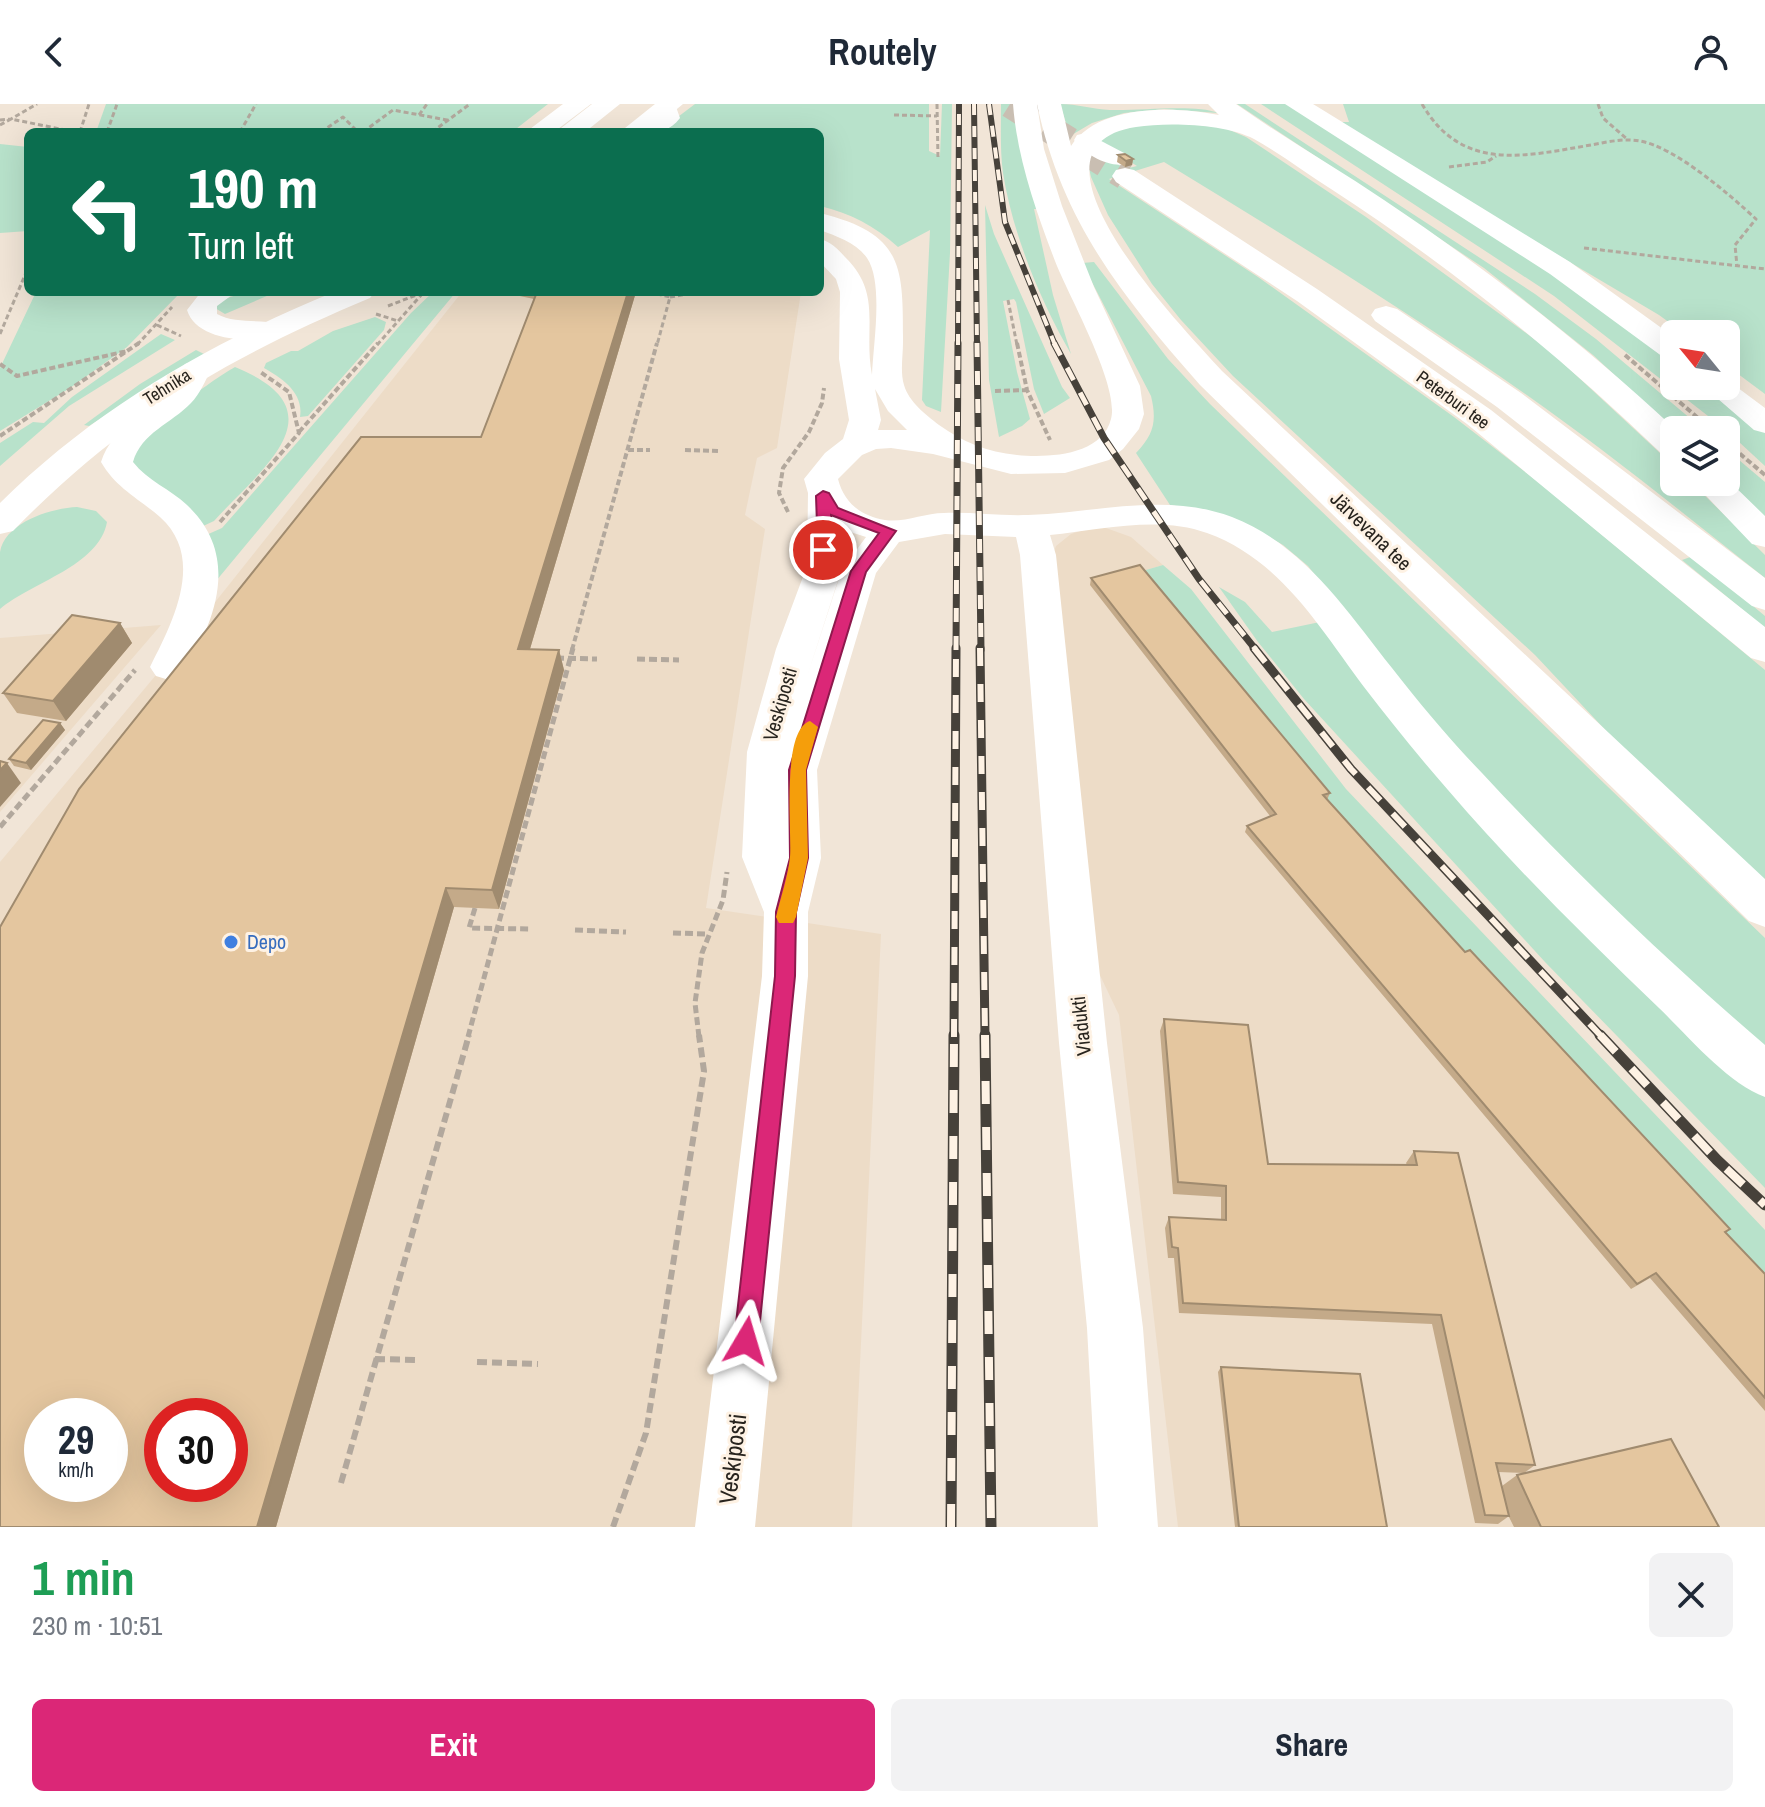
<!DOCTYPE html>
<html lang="en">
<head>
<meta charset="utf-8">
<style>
  :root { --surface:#fff; --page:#f2f2f3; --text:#1f2937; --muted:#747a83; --accent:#db2777 }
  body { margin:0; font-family:"Archivo Narrow",sans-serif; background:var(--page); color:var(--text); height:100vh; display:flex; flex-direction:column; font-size:30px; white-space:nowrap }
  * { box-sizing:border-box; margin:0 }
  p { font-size:26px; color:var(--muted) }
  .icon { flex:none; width:44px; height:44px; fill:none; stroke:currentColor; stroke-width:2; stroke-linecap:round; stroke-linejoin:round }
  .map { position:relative; height:1423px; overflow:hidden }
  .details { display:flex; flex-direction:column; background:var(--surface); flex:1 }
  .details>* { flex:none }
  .top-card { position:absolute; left:24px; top:24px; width:800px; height:168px; border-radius:12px; box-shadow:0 8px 32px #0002; background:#0b6e4f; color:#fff; overflow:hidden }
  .needle { width:52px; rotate:300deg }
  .controls { position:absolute; left:1660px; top:216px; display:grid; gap:16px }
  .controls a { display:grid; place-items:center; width:80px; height:80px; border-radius:12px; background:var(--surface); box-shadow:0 8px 32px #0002; font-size:40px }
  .speed { position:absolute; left:24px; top:1294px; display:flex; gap:16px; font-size:40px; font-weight:700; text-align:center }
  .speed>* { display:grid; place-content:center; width:104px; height:104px; border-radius:50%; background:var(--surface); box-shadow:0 8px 32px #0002; line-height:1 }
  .speed small { font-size:20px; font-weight:400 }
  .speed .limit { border:12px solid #d22; background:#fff; color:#111 }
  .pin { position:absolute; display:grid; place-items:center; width:68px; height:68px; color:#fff; margin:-34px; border:4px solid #fff; border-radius:50%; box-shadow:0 2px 8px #0007 }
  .me { position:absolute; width:88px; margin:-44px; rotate:7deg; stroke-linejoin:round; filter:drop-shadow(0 0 6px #0008) }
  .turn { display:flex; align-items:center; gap:28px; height:168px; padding:0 32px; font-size:36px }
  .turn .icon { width:104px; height:104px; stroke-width:2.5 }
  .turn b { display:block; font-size:56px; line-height:68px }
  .round { display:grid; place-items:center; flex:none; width:84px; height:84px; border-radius:12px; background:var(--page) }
  .overview { display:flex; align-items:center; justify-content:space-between; height:136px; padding:0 32px }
  h1 { font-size:48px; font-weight:700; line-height:60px; color:#1e9e55 }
  .button { display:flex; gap:16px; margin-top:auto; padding:16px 32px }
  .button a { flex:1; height:92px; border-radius:12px; background:var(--accent); color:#fff; font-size:32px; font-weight:700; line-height:92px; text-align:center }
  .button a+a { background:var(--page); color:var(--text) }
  header { display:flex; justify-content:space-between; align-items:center; height:104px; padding:0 32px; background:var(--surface); font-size:36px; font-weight:700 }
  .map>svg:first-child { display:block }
  .built { fill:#eddcc7; fill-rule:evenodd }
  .green { fill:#b8e2cb }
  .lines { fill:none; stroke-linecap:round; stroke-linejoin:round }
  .highway-tunnel { stroke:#c9beb2; stroke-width:28; stroke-dasharray:28 14; stroke-linecap:butt }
  .path-far3 { stroke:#b2a89d; stroke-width:3; stroke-dasharray:5 3; stroke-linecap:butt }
  .path-far2 { stroke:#b2a89d; stroke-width:4; stroke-dasharray:6 3; stroke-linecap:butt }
  .path-far1 { stroke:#b2a89d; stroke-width:5; stroke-dasharray:8 4; stroke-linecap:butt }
  .path { stroke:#b2a89d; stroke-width:6; stroke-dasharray:10 5; stroke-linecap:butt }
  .minor { fill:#fff; fill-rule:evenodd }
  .major { fill:#fff; fill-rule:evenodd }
  .highway { fill:#fff; fill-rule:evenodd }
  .rail-far3-casing { stroke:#46413a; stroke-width:6 }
  .rail-far2-casing { stroke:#46413a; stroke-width:7 }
  .rail-far1-casing { stroke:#46413a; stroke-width:9 }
  .rail-casing { stroke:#46413a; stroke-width:11 }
  .rail-far3 { stroke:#fef2e4; stroke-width:4; stroke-dasharray:11; stroke-linecap:butt }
  .rail-far2 { stroke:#fef2e4; stroke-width:5; stroke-dasharray:14; stroke-linecap:butt }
  .rail-far1 { stroke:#fef2e4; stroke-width:6; stroke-dasharray:18; stroke-linecap:butt }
  .rail { stroke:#fef2e4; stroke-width:8; stroke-dasharray:23; stroke-linecap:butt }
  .wall { fill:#c4aa89 }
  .shaded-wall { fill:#a08b6f }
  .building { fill:#e4c69f; stroke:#a08b6f; stroke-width:2; fill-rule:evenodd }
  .route { fill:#db2777; stroke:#8e194d; stroke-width:2 }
  .slow { fill:#f59e0b }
  .shop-dot { fill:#3f7fe0; stroke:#fef2e4; stroke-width:3 }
  .labels { text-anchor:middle; stroke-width:6; stroke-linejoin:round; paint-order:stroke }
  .far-street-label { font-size:18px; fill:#28241e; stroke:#fef2e4 }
  .street-label { font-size:20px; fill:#28241e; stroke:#fef2e4 }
  .shop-label { font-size:20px; fill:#366cbe; stroke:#fef2e4; text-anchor:start }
  .near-street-label { font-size:24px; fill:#28241e; stroke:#fef2e4 }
</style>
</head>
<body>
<header><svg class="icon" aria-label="back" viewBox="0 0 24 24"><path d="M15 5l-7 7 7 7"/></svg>Routely<svg class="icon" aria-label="person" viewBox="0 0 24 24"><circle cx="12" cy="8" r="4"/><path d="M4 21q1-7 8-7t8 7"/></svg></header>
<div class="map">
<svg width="1765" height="1423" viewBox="0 0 1765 1423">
  <rect width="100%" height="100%" fill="#f1e5d7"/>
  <path class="built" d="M462,188H801L777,344L757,354L745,411L765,425L706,804L881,830L852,1423H0V758L181,541ZM42,1312H110V1380H42ZM162,1312H230V1380H162Z
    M1106,424L1131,433L1163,461L1140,468L1765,1183V1423H1178L1119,911L1097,865L1052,453L1056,442L1071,430L1086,425Z
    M161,521L0,708V534Z"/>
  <path class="green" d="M106,0H548L512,28H96Z
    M695,0H929V47L940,52L942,0H952L950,149L941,308L926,302L922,296L930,126L898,143C875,122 850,109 820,102V28H658Z
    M1001,0H1016L1039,105H1034L1053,191L1071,250C1040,196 1013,131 1003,69C1000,47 1001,23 1001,0Z
    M1060,0C1077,0 1093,5 1110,6C1140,7 1196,0 1218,9L1164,5L1124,9L1092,19L1070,32Z
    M1237,0H1245L1535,190L1596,235L1704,326H1674L1593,251L1484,164Z
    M1261,0H1290L1458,105L1674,254V282H1709L1765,328V362L1726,326L1554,192Z
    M1343,0H1765V290L1726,261V230H1685L1659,211L1333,18H1349Z
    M1157,16L1225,24L1246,33L1366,113L1548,245L1674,362V378H1691L1765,451V474C1711,431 1657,388 1602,346C1463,241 1313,149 1164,58L1109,75L1258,173L1454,313L1537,377L1765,566V780L1656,680L1535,551L1233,272L1181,216L1152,180L1108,111L1091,73L1088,60L1092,43L1125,65L1137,62L1097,37L1108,29Z
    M0,40L28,43V127L0,129Z
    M985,101L994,130L1062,283L1070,294L1044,310L1034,285L1016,198L1014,195L1003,197L1017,268L1030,315L1022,322L999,333L989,276Z
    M1094,158L1168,255L1210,300L1765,834V953L1566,765L1385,562L1308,462L1283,441L1253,424L1188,404L1170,401L1136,349C1154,330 1157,317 1151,292L1082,159Z
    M36,188H181L127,243L70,284L0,327V264Z
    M245,188H276L225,210L215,204L219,197Z
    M433,188H456L211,483L204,432L222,424L411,209Z
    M375,213L386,218L384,226L308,312L300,313C304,289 282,274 264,264L266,259L291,247H298L333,227Z
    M161,230L175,236L69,302L0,362V339L33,318L44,319L72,293Z
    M196,246L204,250L89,322L84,321L140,280Z
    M235,263C343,307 262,364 214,417L201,423L134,366C133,360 131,353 134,348C147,324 210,277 235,263Z
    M1726,345L1765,378V415L1726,376Z
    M77,403L96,407L107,418C99,462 32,478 0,505C0,486 0,465 0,448C5,418 52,404 77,403Z
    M1693,452L1765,512V524L1682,456Z
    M1163,461L1191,485L1346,685L1765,1126V1183L1320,698L1139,468Z
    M1219,483L1245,498L1272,528L1320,518L1765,991V1084L1545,858L1304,595L1258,538Z"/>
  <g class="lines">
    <path class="highway-tunnel" d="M1010,0L1125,72"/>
    <path class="path-far3" d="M937,0L938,55
      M1422,0C1462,69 1525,52 1591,41C1607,38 1624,34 1640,37C1675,43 1730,91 1756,115L1735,141L1737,162
      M1598,0L1603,14L1627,35
      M419,11L427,0
      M894,11L937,12
      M0,16L11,15L37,0
      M0,21L11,15L75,28
      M80,28L89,0
      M107,28L117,0
      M240,28L256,0
      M321,28L343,13L358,28
      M363,28L393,6L447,16
      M432,28L470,0
      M1449,63L1487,58L1496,52
      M1584,144L1765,165
      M649,188L670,193L657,241
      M720,190H752
      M670,193L688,190
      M1008,196L1017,241
      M388,202L424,188
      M376,210L398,217
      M157,221L181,232
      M0,230L28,164
      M137,241L172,203
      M377,241L423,189"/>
    <path class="path-far2" d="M1017,239L1027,286L1050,336
      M1625,251L1712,326
      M0,260L17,272L127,247
      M995,287L1027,286
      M299,328L378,239
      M0,332L139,239
      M1726,338L1765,371
      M628,346H650
      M685,346L720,347
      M788,408L779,389L783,364L809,328L822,299L824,284
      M220,418L299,329L289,288L259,267
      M572,546L657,239"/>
    <path class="path-far1" d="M556,554L597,555
      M637,555L679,556
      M0,723L135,566
      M475,804L469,824L529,825
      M575,826L626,828
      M673,829L708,830
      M468,933L573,544
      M699,933L695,899L702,849L723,796L727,768"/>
    <path class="path" d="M375,1255L419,1256
      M477,1258L538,1260
      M341,1379L469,931
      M613,1423L646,1329L704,967L699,931"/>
    <path class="minor" d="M563,0H591L554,28H526Z
      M657,0H675L680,14C668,30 655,28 637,28L656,12Z
      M1013,0H1037L1044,45L1062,102L1094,183L1140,282L1144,310L1139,325L1123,345L1109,356L1065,369L1011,370L933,350L891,344L876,345L862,351L838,375C844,399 861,412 885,416C904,419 924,409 944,409C972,408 1000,412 1028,411C1096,409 1165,388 1232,413C1304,441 1346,506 1392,564C1420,600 1450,636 1482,669C1571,765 1666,856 1765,941V993C1727,979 1688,932 1659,904C1586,834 1514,763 1448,686C1419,653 1391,618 1364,583C1320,524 1280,455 1207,429C1159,411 1099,426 1050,431L1056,451L1107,939L1143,1224L1158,1423H1098L1087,1224L1059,939L1020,451L1016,433L945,430L899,438L876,469L817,666L821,754L808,808V872L755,1423H695L762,872L764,808L742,753L747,648L776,545L807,462L808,389L804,375L825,349L843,335L849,316L839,255L840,188L836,175L820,158V135C831,138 837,144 845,153C883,190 863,224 872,271C873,241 884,179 867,154C857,139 836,132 820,126V109C904,130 903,162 903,238C903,252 900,268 904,281C909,298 925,310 939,321C963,338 987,348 1017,351C1047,354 1102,352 1111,315C1120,282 1069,193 1055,157C1036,107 1017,54 1013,0ZM875,285L888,307L907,326H878L881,316ZM841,425L866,433L841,467L806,576L843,462Z
      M1285,0H1313L1570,158L1674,233V256L1663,253L1550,170Z
      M1086,29L1126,50L1129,55L1126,60C1109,64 1084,50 1074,36L1077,31Z
      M201,188H236L217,202V210C235,220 260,215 280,220L285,226L280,232C252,239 197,238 187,206Z
      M196,257L207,260L211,266C205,277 200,290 191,299C171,320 142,328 133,358C148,377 170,385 187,401C241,452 216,517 182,572L169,576L156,572L150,563C173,518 206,454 160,413C138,394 116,384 101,358C113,322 144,311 168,286C176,279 179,268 185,260Z
      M1726,275L1765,304V329L1754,326L1703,282H1726Z"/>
    <path class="major" d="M592,0H620L585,28H556Z
      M655,0H683L649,28H620Z
      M1037,0H1061L1071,42C1098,0 1174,2 1219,11L1208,0H1236C1284,34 1335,63 1384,96C1487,165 1585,241 1676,326L1674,353L1662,350C1560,252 1450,162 1331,85C1306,69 1281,50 1254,35C1225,20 1169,18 1136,23C1005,43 1188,229 1222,267L1765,775V823L1749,817L1200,281C1122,192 1062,118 1037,0Z
      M334,188H375L370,194C227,254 122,315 13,427L0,430V399C96,304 210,239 334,188Z
      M1726,374L1765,412V443L1752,440L1693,378H1726Z"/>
    <path class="highway" d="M1125,64L1134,66L1317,185L1491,306L1765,523V558L1751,554L1467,320L1297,197L1116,78L1112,72L1116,66Z
      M1386,202L1397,205L1521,289L1765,474V506L1752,502L1497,303L1375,217L1371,211L1375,205Z"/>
    <g class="rail-far3-casing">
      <path id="rail-far3" d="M974,0L977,241
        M989,0L1005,118L1055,241
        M958,241L959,0"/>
    </g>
    <g class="rail-far2-casing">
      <path id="rail-far2" d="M977,239L981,546
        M1054,239L1104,334L1199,475L1256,546
        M956,546L958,239"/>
    </g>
    <g class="rail-far1-casing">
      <path id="rail-far1" d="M980,544L985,933
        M1254,544L1351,665L1602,933
        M954,933L956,544"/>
    </g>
    <g class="rail-casing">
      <path id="rail" d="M985,931L991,1423
        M1600,931L1717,1056L1765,1101
        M951,1423L954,931"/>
    </g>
    <use href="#rail-far3" class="rail-far3"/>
    <use href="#rail-far2" class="rail-far2"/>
    <use href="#rail-far1" class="rail-far1"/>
    <use href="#rail" class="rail"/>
  </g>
  <path class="wall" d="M1118,51L1133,55L1132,61L1125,63L1117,58Z
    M514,188H636L530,545L559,546L564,566L499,805L454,803L276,1423H0L481,333L534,195L515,191Z
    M1091,474L1330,689L1327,696L1465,848L1730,1125L1726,1129L1765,1170V1307L1650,1174L1631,1185L1245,728L1247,722L1270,712L1090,481Z
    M120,519L132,539L66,617L17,609L3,589Z
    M60,619L65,626L31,666L14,662L9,655Z
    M1164,915L1268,1060L1407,1061L1406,1059L1414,1047L1535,1361L1524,1369L1498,1368L1502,1382L1517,1371L1719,1423H1514L1508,1411L1509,1412L1498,1420L1475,1419L1432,1220L1179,1209L1174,1154H1168L1165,1124L1169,1113L1221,1116V1093L1173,1090L1160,927Z
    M1221,1263L1387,1423H1235L1218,1268Z"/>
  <path class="shaded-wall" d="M1133,55L1132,61L1125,63L1126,57Z
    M628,188H636L524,565L518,545Z
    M120,519L132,539L66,617L53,597Z
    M559,546L564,566L499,805L492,786Z
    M60,619L65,626L31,666L26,659Z
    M7,659L21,679L0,703V666Z
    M446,784L454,803L276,1423H257Z"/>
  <path class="building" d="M1125,50L1133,55L1126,57L1118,51Z
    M537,188H628L518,545L559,546L492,786L446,784L257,1423H0V823L79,685L361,333H481ZM42,1312H110V1380H42ZM162,1312H230V1380H162Z
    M1140,461L1330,689L1323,691L1465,848L1470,846L1730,1125L1725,1128L1765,1170V1294L1656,1169L1637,1180L1247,722L1276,710L1091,474Z
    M72,511L120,519L53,597L3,589Z
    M43,616L60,619L26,659L9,655Z
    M0,657L7,659L0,666Z
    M1164,915L1248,921L1268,1060L1417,1061L1414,1047L1458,1049L1535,1361L1496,1359L1509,1412L1485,1411L1441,1211L1183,1199L1178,1144L1172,1143L1169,1113L1226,1116V1082L1178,1078Z
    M1221,1263L1360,1270L1387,1423H1239Z
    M1671,1335L1719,1423H1541L1517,1371Z"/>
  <path class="route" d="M823,387L829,389L838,404L896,427L866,468L806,666L808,754L796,808L795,872L758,1237L755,1246L746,1249L738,1246L734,1237L775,872L776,808L790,754L789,666L851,467L879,429L831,411V446L829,449H818L816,392Z"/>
  <path class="slow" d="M810,617L818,623L806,666L808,754L796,813L793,819H779L776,813C781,793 788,772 790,753C792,727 781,626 810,617Z"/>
  <circle class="shop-dot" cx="231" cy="838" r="8"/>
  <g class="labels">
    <g class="far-street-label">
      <text transform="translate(167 283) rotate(-32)" y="6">Tehnika</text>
      <text transform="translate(1453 296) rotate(36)" y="6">Peterburi tee</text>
    </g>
    <g class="street-label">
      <text transform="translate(1371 427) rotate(44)" y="7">Järvevana tee</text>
      <text transform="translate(780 600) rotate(-74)" y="7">Veskiposti</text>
      <text transform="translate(1081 922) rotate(-96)" y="7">Viadukti</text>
    </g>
    <g class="shop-label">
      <text x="247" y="845">Depo</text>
    </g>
    <g class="near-street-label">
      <text transform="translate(733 1355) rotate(-83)" y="8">Veskiposti</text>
    </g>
  </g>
</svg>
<div class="controls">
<a><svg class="needle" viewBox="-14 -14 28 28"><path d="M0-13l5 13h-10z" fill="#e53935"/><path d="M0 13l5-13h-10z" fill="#747a83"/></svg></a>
<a><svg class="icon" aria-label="layers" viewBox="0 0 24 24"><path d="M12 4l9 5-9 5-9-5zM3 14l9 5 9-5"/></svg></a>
</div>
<div class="speed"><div>29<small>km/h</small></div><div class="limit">30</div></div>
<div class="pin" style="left:823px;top:446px;background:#d93025"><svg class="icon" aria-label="arrive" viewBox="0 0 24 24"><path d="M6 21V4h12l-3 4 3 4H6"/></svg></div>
<svg class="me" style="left:746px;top:1237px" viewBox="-20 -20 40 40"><path d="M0-17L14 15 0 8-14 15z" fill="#db2777" stroke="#fff" stroke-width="4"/></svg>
<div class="top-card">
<div class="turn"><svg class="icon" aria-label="left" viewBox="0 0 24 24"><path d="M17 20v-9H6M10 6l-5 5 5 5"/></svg><div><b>190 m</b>Turn left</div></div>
</div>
</div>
<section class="details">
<div class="overview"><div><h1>1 min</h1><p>230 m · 10:51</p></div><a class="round"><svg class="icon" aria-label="close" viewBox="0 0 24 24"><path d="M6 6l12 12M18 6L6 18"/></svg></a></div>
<div class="button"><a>Exit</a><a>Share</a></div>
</section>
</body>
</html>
